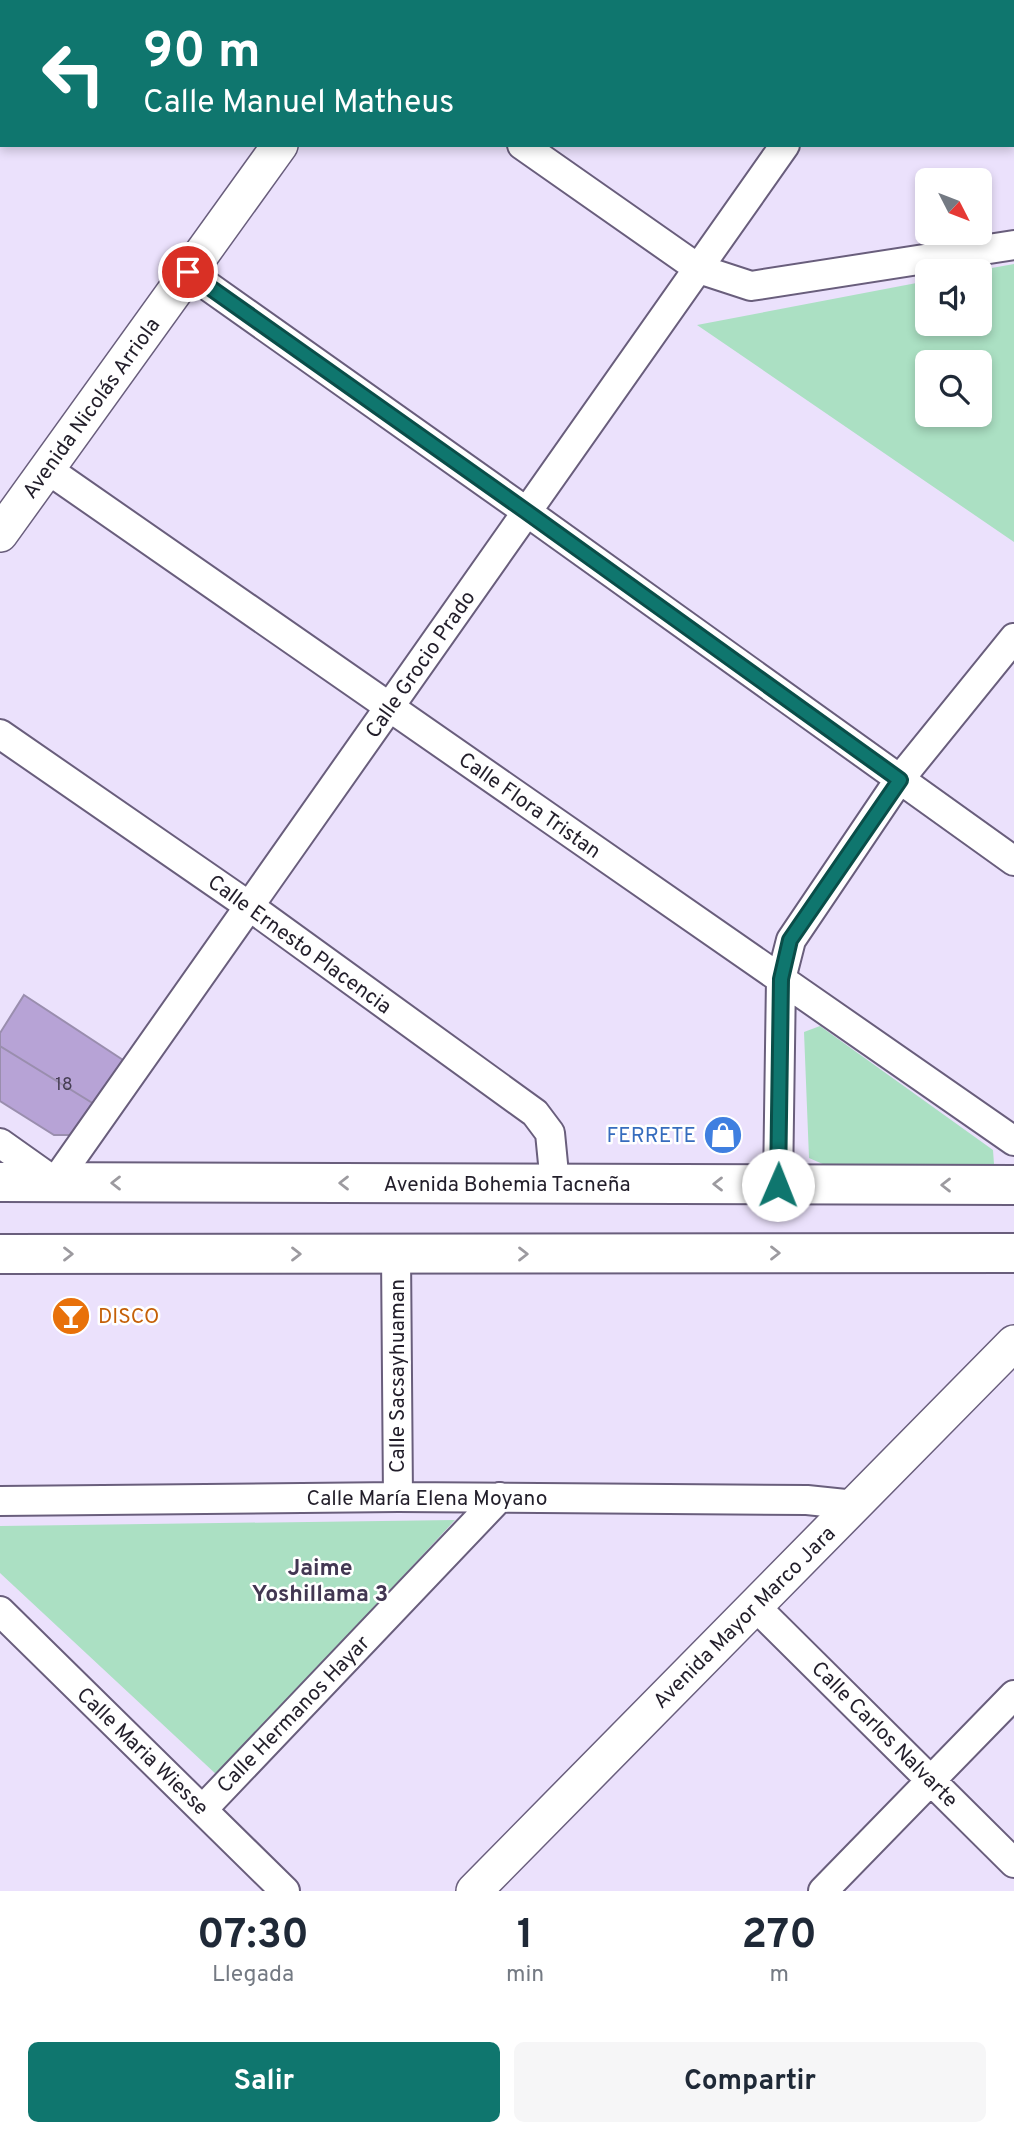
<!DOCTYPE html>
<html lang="es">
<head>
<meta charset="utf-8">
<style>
  :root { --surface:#fff; --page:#f6f6f7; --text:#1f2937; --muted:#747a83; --accent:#0f766e }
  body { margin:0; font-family:Overpass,sans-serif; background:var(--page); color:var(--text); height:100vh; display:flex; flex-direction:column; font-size:26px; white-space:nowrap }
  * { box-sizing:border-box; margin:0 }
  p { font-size:23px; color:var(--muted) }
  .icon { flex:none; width:38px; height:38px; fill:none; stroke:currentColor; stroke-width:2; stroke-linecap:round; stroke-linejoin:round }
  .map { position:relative; height:1891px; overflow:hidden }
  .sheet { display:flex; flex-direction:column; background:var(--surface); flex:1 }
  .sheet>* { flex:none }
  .guide { position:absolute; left:0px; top:0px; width:1015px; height:147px; box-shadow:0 4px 10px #0003; background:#0f766e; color:#fff; overflow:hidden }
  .needle { width:46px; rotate:132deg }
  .buttons { position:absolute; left:915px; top:168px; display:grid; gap:14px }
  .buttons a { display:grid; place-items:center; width:77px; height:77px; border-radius:10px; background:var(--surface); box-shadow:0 4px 10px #0003; font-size:35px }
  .pin { position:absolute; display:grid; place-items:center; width:60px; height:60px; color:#fff; margin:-30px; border:4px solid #fff; border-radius:50%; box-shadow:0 2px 7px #0007 }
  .me { position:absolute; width:77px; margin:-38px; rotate:1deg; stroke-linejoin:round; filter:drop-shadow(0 0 5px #0008) }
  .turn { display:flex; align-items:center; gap:24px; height:147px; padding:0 28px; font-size:32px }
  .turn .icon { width:91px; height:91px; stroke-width:2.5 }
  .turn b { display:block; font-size:49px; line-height:60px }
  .eta { display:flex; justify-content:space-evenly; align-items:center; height:119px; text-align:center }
  .eta b { font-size:42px; font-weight:700; line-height:49px }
  .cta { display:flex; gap:14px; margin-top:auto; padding:14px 28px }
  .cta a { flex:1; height:80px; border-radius:10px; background:var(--accent); color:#fff; font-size:28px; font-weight:700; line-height:80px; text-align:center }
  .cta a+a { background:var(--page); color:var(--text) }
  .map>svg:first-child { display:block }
  .green { fill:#abe0c3; fill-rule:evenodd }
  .building { fill:#b7a3d6; stroke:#9a8eae; stroke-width:2 }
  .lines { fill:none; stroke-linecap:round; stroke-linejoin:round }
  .minor-casing { stroke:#695e7c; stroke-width:32 }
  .tertiary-casing { stroke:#695e7c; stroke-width:38 }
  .secondary-casing { stroke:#695e7c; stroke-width:42 }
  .minor { stroke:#fff; stroke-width:28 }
  .tertiary { stroke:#fff; stroke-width:35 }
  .secondary { stroke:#fff; stroke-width:38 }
  .oneway { stroke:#9c9a9f }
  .route-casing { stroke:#0a4d48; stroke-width:18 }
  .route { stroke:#0f766e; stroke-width:12 }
  .labels { text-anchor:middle; stroke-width:5; stroke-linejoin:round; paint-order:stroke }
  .number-label { font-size:18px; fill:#473f55 }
  .street-label { font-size:21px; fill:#221e2a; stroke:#fff }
  .shop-label { font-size:21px; fill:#366cbe; stroke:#fff; text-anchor:end }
  .food-label { font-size:21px; fill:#c56008; stroke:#fff; text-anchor:start }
  .neighbourhood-label { font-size:23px; font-weight:bold; fill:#423752; stroke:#fff }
</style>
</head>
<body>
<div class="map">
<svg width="1014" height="1891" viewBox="0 0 1014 1891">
  <rect width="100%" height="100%" fill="#ebe1fc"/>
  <path class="green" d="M1014,264V542L697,325L927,281L928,324H980V271H975ZM928,362H980V415H928Z
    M820,1026L993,1150L994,1164L825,1165L809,1158L804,1032Z
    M455,1520L218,1776L0,1573V1526Z"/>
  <path class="building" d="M24,995L123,1060L94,1104L0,1046V1033Z
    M0,1046L94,1104L70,1135H54L0,1101Z"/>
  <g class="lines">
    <g class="minor-casing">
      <path id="minor" d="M316,0L318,2
        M907,0L910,2
        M60,2L62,0
        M650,2L651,0
        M983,2L993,0
        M0,85L2,83
        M522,145L699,269L751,286L1014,245
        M188,272L527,512L1014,861
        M47,469L1014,1141
        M0,734L249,906L535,1113L550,1133L555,1184
        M0,1143L55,1182L785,145
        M778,1185L781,979L791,940L899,780L1014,638
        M396,1254L398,1497
        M0,1501L398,1497L807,1500L855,1505
        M755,1606L1014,1863
        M0,1611L285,1891
        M203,1809L500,1497
        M823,1891L1014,1695"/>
    </g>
    <g class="tertiary-casing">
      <path id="tertiary" d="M383,2L384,0
        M0,534L280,145
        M474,1891L1014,1343"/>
    </g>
    <g class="secondary-casing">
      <path id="secondary" d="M0,1182L1014,1185
        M0,1254L1014,1253"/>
    </g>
    <use href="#minor" class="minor"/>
    <use href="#tertiary" class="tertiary"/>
    <use href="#secondary" class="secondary"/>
  </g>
  <defs><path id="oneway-chevron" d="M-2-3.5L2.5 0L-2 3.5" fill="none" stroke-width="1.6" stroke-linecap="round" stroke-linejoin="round" transform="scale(1.75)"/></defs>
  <g class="oneway">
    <use href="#oneway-chevron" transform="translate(116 1183) rotate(-180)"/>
    <use href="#oneway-chevron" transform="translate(344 1183) rotate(-180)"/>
    <use href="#oneway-chevron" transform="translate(718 1184) rotate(-180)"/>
    <use href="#oneway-chevron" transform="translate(946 1185) rotate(-180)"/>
    <use href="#oneway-chevron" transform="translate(775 1253)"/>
    <use href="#oneway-chevron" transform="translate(68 1254)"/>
    <use href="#oneway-chevron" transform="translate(296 1254)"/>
    <use href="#oneway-chevron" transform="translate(523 1254)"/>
  </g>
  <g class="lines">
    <g class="route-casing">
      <path id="route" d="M188,272L527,512L900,780L790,940L781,979L778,1185"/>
    </g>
    <use href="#route" class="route"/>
  </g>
  <defs>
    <g id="shop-disc" transform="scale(2.0125)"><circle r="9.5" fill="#3f7fe0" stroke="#fff"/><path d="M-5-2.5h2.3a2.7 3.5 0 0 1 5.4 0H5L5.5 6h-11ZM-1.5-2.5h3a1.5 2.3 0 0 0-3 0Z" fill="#fff"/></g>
    <g id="bar-disc" transform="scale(2.0125)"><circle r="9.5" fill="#e8710a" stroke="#fff"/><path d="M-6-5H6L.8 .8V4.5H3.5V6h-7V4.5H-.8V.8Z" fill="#fff"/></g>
  </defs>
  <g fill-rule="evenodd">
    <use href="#shop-disc" x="723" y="1135"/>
    <use href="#bar-disc" x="71" y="1316"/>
  </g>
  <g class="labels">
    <g class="number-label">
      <text x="64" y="1090">18</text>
    </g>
    <g class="street-label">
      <text transform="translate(91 408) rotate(-54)" y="7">Avenida Nicolás Arriola</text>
      <text transform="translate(420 664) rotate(-55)" y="7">Calle Grocio Prado</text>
      <text transform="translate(530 805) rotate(35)" y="7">Calle Flora Tristan</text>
      <text transform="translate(300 944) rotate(36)" y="7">Calle Ernesto Placencia</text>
      <text x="507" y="1191">Avenida Bohemia Tacneña</text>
      <text transform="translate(397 1376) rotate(-90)" y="7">Calle Sacsayhuaman</text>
      <text x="427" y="1505">Calle María Elena Moyano</text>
      <text transform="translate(744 1617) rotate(-45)" y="7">Avenida Mayor Marco Jara</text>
      <text transform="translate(293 1714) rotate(-46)" y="7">Calle Hermanos Hayar</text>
      <text transform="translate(885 1734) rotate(45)" y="7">Calle Carlos Nalvarte</text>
      <text transform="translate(143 1751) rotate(44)" y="7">Calle Maria Wiesse</text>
    </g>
    <g class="shop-label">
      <text x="696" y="1142">FERRETE</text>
    </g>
    <g class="food-label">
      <text x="98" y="1323">DISCO</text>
    </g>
    <g class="neighbourhood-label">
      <text x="320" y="1575">Jaime<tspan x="320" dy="26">Yoshillama 3</tspan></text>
    </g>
  </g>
</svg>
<div class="buttons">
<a><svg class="needle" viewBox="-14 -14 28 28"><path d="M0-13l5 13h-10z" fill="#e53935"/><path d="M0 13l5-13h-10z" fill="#747a83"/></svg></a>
<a><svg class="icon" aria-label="sound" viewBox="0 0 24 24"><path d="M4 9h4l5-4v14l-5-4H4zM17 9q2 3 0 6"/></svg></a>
<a><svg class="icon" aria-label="search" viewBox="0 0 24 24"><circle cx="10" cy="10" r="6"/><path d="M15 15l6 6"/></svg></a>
</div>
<div class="pin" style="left:188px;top:272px;background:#d93025"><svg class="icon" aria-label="arrive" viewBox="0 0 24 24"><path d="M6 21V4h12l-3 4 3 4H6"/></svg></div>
<svg class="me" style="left:778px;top:1185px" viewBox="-20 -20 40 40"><circle r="19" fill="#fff"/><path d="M0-13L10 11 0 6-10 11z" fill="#0f766e"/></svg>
<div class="guide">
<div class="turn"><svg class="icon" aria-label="left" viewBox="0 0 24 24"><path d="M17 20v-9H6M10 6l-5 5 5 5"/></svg><div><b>90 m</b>Calle Manuel Matheus</div></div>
</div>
</div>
<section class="sheet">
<div class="eta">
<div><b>07:30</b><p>Llegada</p></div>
<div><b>1</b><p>min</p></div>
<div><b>270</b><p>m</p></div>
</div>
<div class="cta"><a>Salir</a><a>Compartir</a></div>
</section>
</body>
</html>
